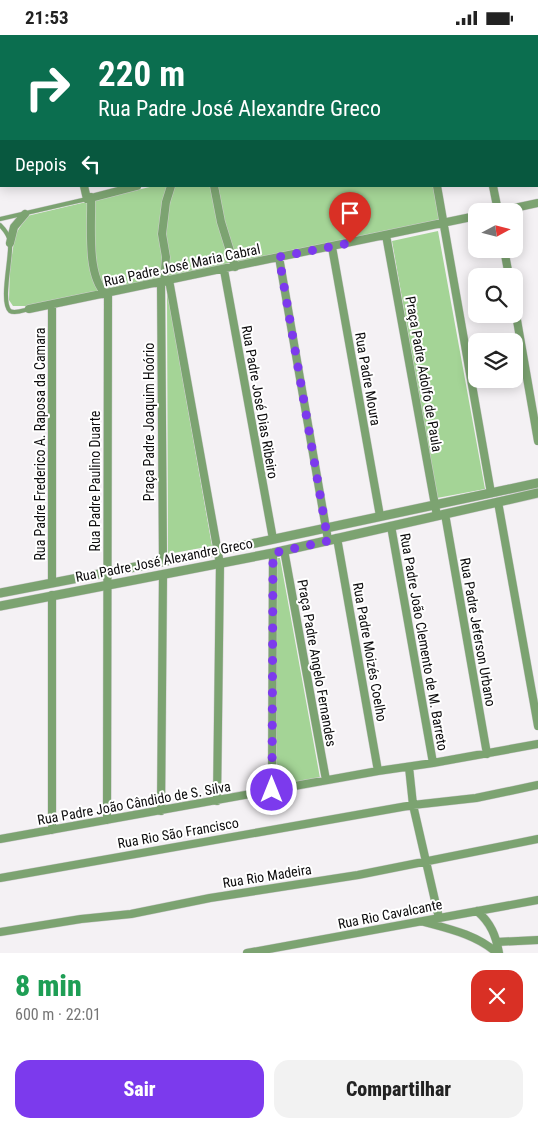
<!DOCTYPE html>
<html lang="pt">
<head>
<meta charset="utf-8">
<style>
  :root { --surface:#fff; --page:#f2f2f2; --text:#222; --muted:#767676; --accent:#7c3aed }
  body { margin:0; font-family:"Roboto Condensed",sans-serif; background:var(--page); color:var(--text); height:100vh; display:flex; flex-direction:column; font-size:19px; white-space:nowrap }
  * { box-sizing:border-box; margin:0 }
  p { font-size:16px; color:var(--muted) }
  .icon { flex:none; width:28px; height:28px; fill:none; stroke:currentColor; stroke-width:2; stroke-linecap:round; stroke-linejoin:round }
  .map { position:relative; height:918px; overflow:hidden }
  .panel { display:flex; flex-direction:column; background:var(--surface); flex:1 }
  .panel>* { flex:none }
  .hud { position:absolute; left:0px; top:0px; width:539px; height:152px; box-shadow:0 2px 12px #0003; background:#0b6e4f; color:#fff; overflow:hidden }
  .needle { width:32px; rotate:83deg }
  .tools { position:absolute; left:468px; top:168px; display:grid; gap:10px }
  .tools a { display:grid; place-items:center; width:55px; height:55px; border-radius:10px; background:var(--surface); box-shadow:0 2px 12px #0003; font-size:25px }
  .pin { position:absolute; display:grid; place-items:center; width:42px; height:42px; color:#fff; margin:-51px -21px; border-radius:50% 50% 50% 0; rotate:-45deg; box-shadow:0 0 5px #0007 }
  .pin .icon { rotate:45deg }
  .me { position:absolute; width:55px; margin:-28px; rotate:0deg; stroke-linejoin:round; filter:drop-shadow(0 0 4px #0008) }
  .turn { display:flex; align-items:center; gap:18px; height:105px; padding:0 15px; font-size:22px }
  .turn .icon { width:65px; height:65px; stroke-width:2.5 }
  .turn b { display:block; font-size:35px; line-height:42px }
  .then { display:flex; align-items:center; height:48px; padding:0 15px; background:#0003; gap:10px; font-size:19px }
  .round { display:grid; place-items:center; flex:none; width:52px; height:52px; border-radius:15px; background:var(--page) }
  .headline { display:flex; align-items:center; justify-content:space-between; height:85px; padding:0 15px }
  h1 { font-size:30px; font-weight:800; line-height:38px; color:#1e9e55 }
  .cta { display:flex; gap:10px; margin-top:auto; padding:10px 15px }
  .cta a { flex:1; height:58px; border-radius:15px; background:var(--accent); color:#fff; font-size:20px; font-weight:800; line-height:58px; text-align:center }
  .cta a+a { background:var(--page); color:var(--text) }
  .status { display:flex; justify-content:space-between; align-items:center; height:35px; padding:0 25px; background:var(--surface); direction:ltr }
  .status svg { height:14px; fill:currentColor }
  .map>svg:first-child { display:block }
  .green { fill:#a4d496 }
  .lines { fill:none; stroke-linecap:round; stroke-linejoin:round }
  .service-casing { stroke:#cfcccf; stroke-width:5 }
  .minor-casing { stroke:#cfcccf; stroke-width:9 }
  .tertiary-casing { stroke:#cfcccf; stroke-width:10 }
  .service { stroke:#7ca371; stroke-width:4 }
  .minor { stroke:#7ca371; stroke-width:8 }
  .tertiary { stroke:#7ca371; stroke-width:9 }
  .route { stroke:#7c3aed; stroke-width:9; stroke-dasharray:0 16.2 }
  .labels { text-anchor:middle; stroke-width:4; stroke-linejoin:round; paint-order:stroke }
  .street-label { font-size:14px; fill:#0c0b0c; stroke:#fff }
</style>
</head>
<body>
<div class="status"><b>21:53</b><svg viewBox="0 0 49 12"><path d="M0 12V9h3v3zM5 12V6h3v6zM10 12V3h3v9zM15 12V0h3v12zM26 1h20v11H26zM47 4h2v5h-2z"/></svg></div>
<div class="map">
<svg width="538" height="918" viewBox="0 0 538 918">
  <rect width="100%" height="100%" fill="#f4f1f4"/>
  <path class="green" d="M154,151H433L439,185L28,271H13L9,265L10,233L15,200L27,181Z
    M438,196L485,454L437,463L392,206Z
    M167,255L212,511L168,519Z
    M277,523H280L320,743L276,750Z"/>
  <g class="lines">
    <g class="service-casing">
      <path id="service" d="M0,184L87,164
        M0,190C5,195 9,200 10,207C12,221 0,267 10,276C15,279 24,275 29,274"/>
    </g>
    <g class="minor-casing">
      <path id="minor" d="M50,0V1
        M177,0V1
        M300,0V1
        M312,0V1
        M437,0V1
        M61,1L66,0
        M288,1L293,0
        M521,1L526,0
        M538,86V89
        M84,151L87,164L137,151
        M214,151L221,187L235,232
        M437,151L491,458
        M493,151L498,176
        M91,162C92,189 86,239 105,258
        M500,176L538,168
        M386,200L437,481
        M10,208L14,192L25,179
        M332,212L380,481
        M504,214L509,241
        M279,222L328,505
        M224,235L273,504
        M169,245L220,529L217,766
        M161,247L163,527
        M164,247L166,222L162,199L166,167L171,151
        M514,268L538,406
        M29,274L476,181
        M498,467L538,691
        M445,479L487,719
        M391,491L433,728
        M337,503L378,736
        M284,515L326,745
        M52,548V270
        M409,732L413,770L439,883
        M272,755L273,518
        M161,776L163,540
        M107,785L108,258
        M52,795V560
        M0,804L378,736L433,728L538,709
        M0,843L413,770L476,763L538,750
        M477,876C491,888 496,901 499,918
        M424,887C450,894 477,900 497,918
        M0,897L81,884L131,879L210,863L358,840L538,804
        M497,907L538,905
        M247,918L538,865"/>
    </g>
    <g class="tertiary-casing">
      <path id="tertiary" d="M0,558L218,516L538,448
        M0,571L273,518L538,458"/>
    </g>
    <use href="#service" class="service"/>
    <use href="#minor" class="minor"/>
    <use href="#tertiary" class="tertiary"/>
  </g>
  <g class="lines">
    <path class="route" d="M272,755L273,518L328,506L279,222L350,208"/>
  </g>
  <g class="labels">
    <g class="street-label">
      <text transform="translate(182 230) rotate(-12)" y="5">Rua Padre José Maria Cabral</text>
      <text transform="translate(424 339) rotate(80)" y="5">Praça Padre Adolfo de Paula</text>
      <text transform="translate(368 344) rotate(80)" y="5">Rua Padre Moura</text>
      <text transform="translate(260 367) rotate(80)" y="5">Rua Padre José Dias Ribeiro</text>
      <text transform="translate(149 387) rotate(-90)" y="5">Praça Padre Joaquim Hoório</text>
      <text transform="translate(40 409) rotate(-90)" y="5">Rua Padre Frederico A. Raposa da Camara</text>
      <text transform="translate(95 446) rotate(-90)" y="5">Rua Padre Paulino Duarte</text>
      <text transform="translate(164 525) rotate(-11)" y="5">Rua Padre José Alexandre Greco</text>
      <text transform="translate(478 597) rotate(80)" y="5">Rua Padre Jeferson Urbano</text>
      <text transform="translate(424 607) rotate(80)" y="5">Rua Padre João Clemento de M. Barreto</text>
      <text transform="translate(370 617) rotate(80)" y="5">Rua Padre Moizés Coelho</text>
      <text transform="translate(317 628) rotate(80)" y="5">Praça Padre Angelo Fernandes</text>
      <text transform="translate(134 768) rotate(-10)" y="5">Rua Padre João Cândido de S. Silva</text>
      <text transform="translate(178 798) rotate(-10)" y="5">Rua Rio São Francisco</text>
      <text transform="translate(267 841) rotate(-9)" y="5">Rua Rio Madeira</text>
      <text transform="translate(390 879) rotate(-11)" y="5">Rua Rio Cavalcante</text>
    </g>
  </g>
</svg>
<div class="tools">
<a><svg class="needle" viewBox="-14 -14 28 28"><path d="M0-13l5 13h-10z" fill="#e53935"/><path d="M0 13l5-13h-10z" fill="#767676"/></svg></a>
<a><svg class="icon" aria-label="search" viewBox="0 0 24 24"><circle cx="10" cy="10" r="6"/><path d="M15 15l6 6"/></svg></a>
<a><svg class="icon" aria-label="layers" viewBox="0 0 24 24"><path d="M12 4l9 5-9 5-9-5zM3 14l9 5 9-5"/></svg></a>
</div>
<div class="pin" style="left:350px;top:208px;background:#d93025"><svg class="icon" aria-label="arrive" viewBox="0 0 24 24"><path d="M6 21V4h12l-3 4 3 4H6"/></svg></div>
<svg class="me" style="left:272px;top:755px" viewBox="-20 -20 40 40"><circle r="17" fill="#7c3aed" stroke="#fff" stroke-width="3"/><path d="M0-11L8 9 0 5-8 9z" fill="#fff"/></svg>
<div class="hud">
<div class="turn"><svg class="icon" aria-label="right" viewBox="0 0 24 24"><path d="M7 20v-9h11M14 6l5 5-5 5"/></svg><div><b>220 m</b>Rua Padre José Alexandre Greco</div></div>
<div class="then">Depois<svg class="icon" aria-label="left" viewBox="0 0 24 24"><path d="M17 20v-9H6M10 6l-5 5 5 5"/></svg></div>
</div>
</div>
<section class="panel">
<div class="headline"><div><h1>8 min</h1><p>600 m · 22:01</p></div><a class="round" style="background:#d93025;color:#fff"><svg class="icon" aria-label="close" viewBox="0 0 24 24"><path d="M6 6l12 12M18 6L6 18"/></svg></a></div>
<div class="cta"><a>Sair</a><a>Compartilhar</a></div>
</section>
</body>
</html>
